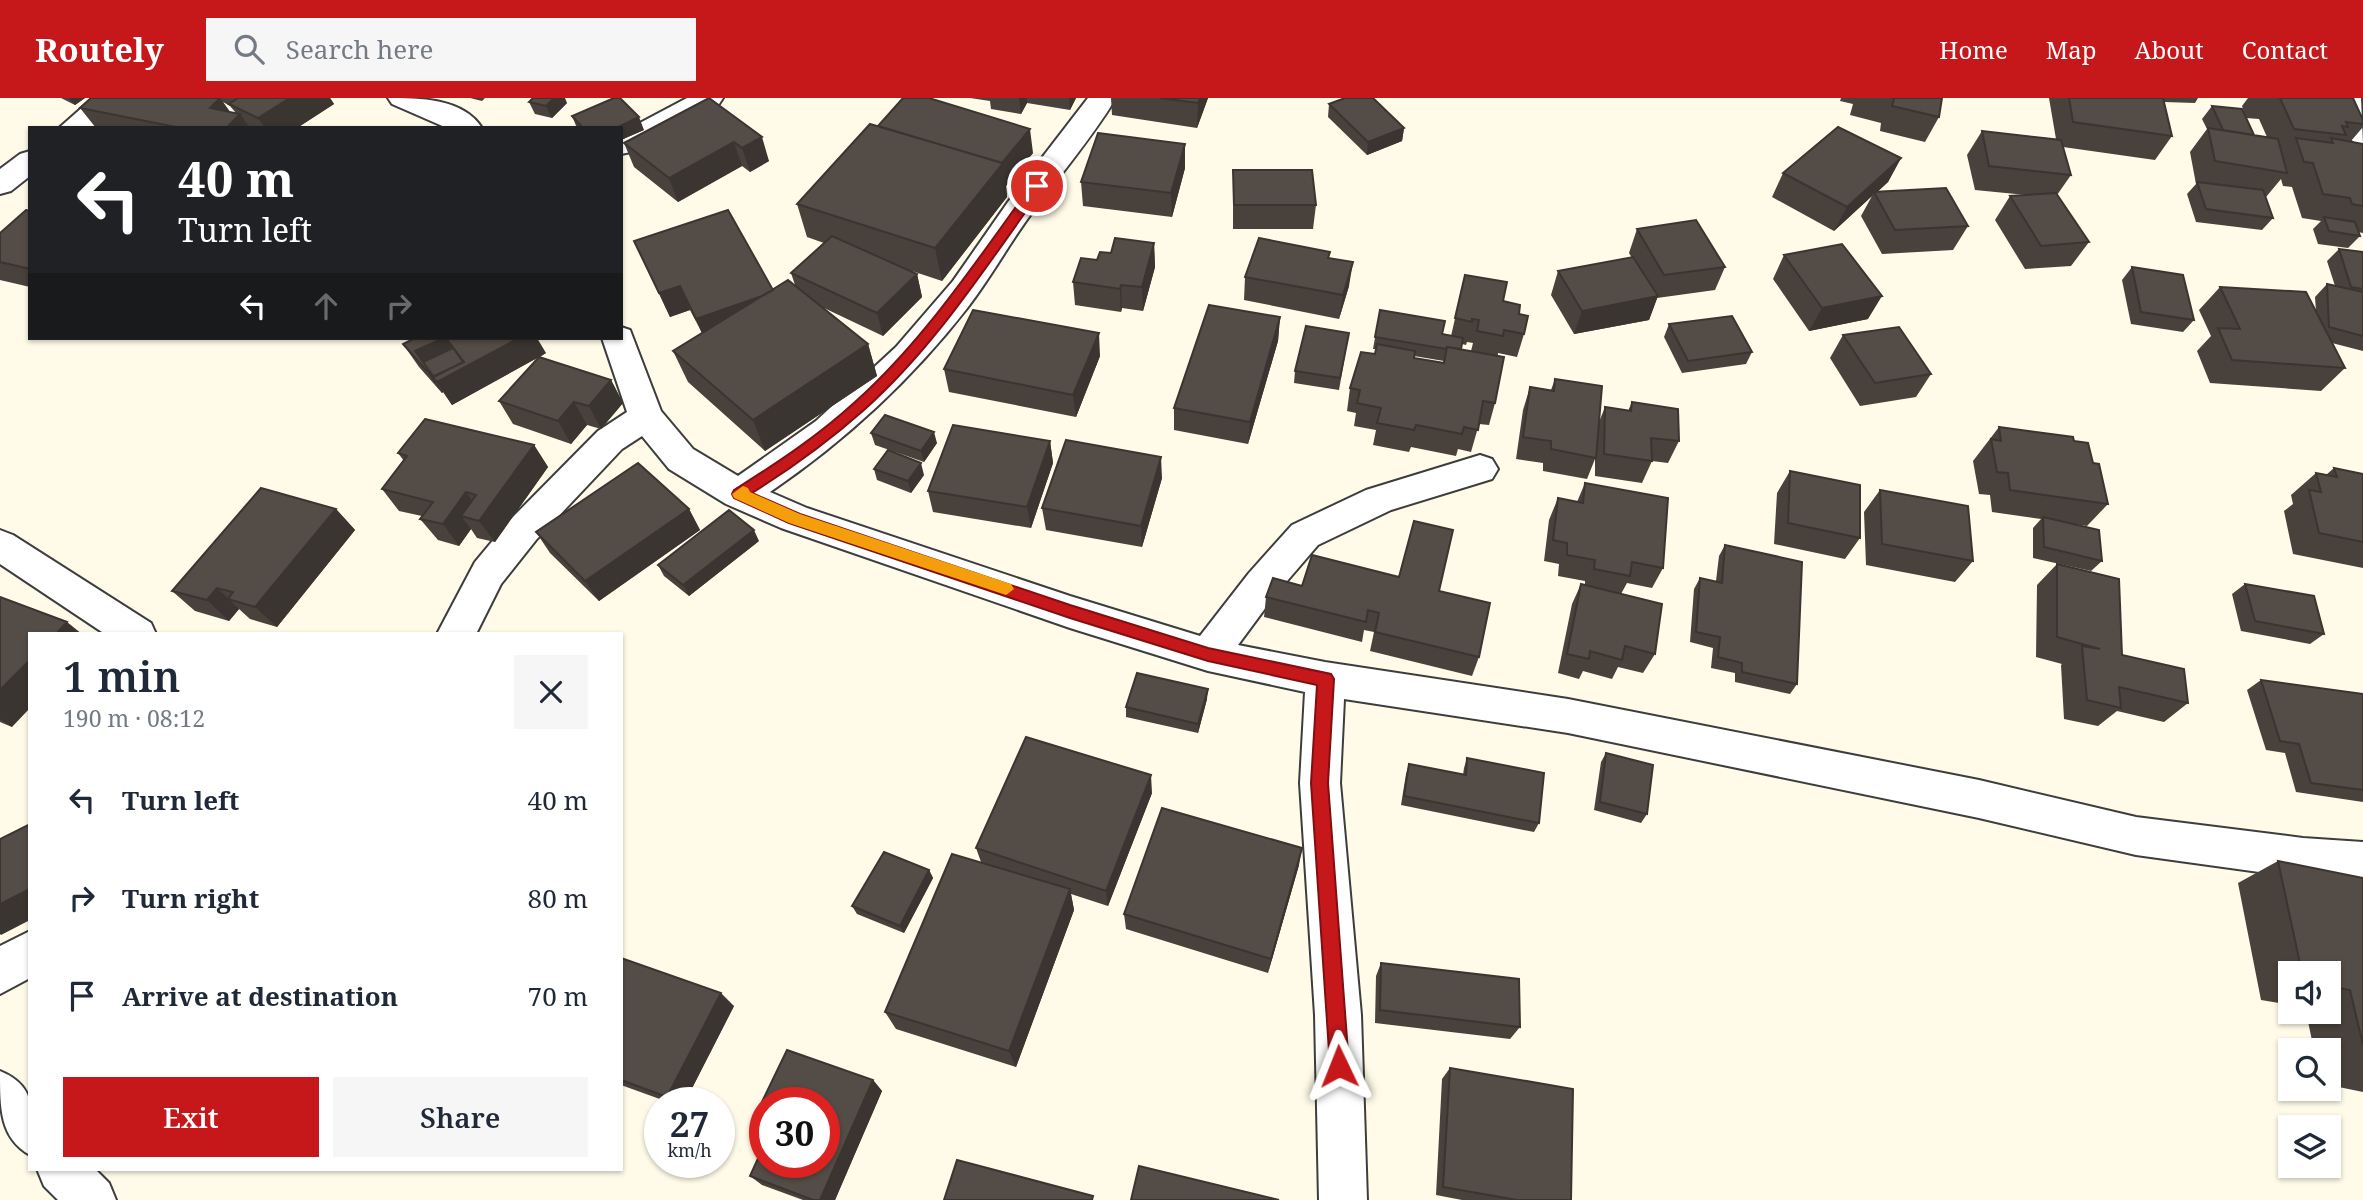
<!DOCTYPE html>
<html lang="en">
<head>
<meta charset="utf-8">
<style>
  :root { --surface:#fff; --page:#f6f6f7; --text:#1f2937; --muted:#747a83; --accent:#c6171a }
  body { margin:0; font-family:"Noto Serif",serif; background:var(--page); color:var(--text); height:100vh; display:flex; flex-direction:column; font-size:26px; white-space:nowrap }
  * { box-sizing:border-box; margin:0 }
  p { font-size:23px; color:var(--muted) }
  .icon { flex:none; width:38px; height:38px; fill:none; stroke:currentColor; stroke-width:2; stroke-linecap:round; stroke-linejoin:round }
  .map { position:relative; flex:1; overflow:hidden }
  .sheet { position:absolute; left:28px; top:534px; width:595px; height:539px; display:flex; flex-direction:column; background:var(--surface); border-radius:0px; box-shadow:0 2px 5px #0004 }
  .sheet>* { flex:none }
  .top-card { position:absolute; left:28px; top:28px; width:595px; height:214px; border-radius:0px; box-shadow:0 2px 5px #0004; background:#202124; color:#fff; overflow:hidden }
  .controls { position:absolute; left:2278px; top:863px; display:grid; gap:14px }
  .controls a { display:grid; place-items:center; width:63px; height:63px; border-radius:0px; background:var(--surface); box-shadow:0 2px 5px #0004; font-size:35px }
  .speed { position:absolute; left:644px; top:989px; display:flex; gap:14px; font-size:35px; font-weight:700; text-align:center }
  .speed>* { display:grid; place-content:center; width:91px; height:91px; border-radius:50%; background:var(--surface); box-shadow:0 2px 5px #0004; line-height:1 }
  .speed small { font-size:18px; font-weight:400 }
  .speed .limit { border:10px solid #d22; background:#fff; color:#111 }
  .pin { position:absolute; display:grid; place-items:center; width:60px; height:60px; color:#fff; margin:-30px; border:4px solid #fff; border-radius:50%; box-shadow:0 2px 7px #0007 }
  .me { position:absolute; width:77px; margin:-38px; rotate:358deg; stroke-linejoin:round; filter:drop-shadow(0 0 5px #0008) }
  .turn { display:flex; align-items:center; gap:24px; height:147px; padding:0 35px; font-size:32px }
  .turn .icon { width:91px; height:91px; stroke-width:2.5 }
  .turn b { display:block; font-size:49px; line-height:60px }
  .lanes { display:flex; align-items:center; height:66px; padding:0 35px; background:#0003; justify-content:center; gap:35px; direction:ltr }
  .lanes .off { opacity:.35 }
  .round { display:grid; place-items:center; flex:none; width:74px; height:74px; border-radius:0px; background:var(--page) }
  .headline { display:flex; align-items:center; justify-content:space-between; height:119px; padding:0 35px }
  h1 { font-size:42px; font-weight:600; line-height:52px }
  .button { display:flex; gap:14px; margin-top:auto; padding:14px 35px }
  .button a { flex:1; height:80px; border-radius:0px; background:var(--accent); color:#fff; font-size:28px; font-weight:600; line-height:80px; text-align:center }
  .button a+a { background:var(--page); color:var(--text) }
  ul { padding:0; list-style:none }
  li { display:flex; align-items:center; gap:21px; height:98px; padding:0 35px }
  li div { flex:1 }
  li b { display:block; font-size:26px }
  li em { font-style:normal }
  header { display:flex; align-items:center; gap:42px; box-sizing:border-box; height:98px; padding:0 35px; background:var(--accent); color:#fff }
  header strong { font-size:33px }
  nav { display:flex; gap:38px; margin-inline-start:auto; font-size:24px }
  .search { width:490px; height:63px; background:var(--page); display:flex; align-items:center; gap:18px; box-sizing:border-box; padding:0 24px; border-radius:0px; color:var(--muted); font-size:26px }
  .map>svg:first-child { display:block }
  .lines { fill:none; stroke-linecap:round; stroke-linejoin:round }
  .street-casing { stroke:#3d3d3d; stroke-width:4 }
  .street { fill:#fff; fill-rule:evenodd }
  .wall { fill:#48413c; fill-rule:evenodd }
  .shaded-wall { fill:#3b3531 }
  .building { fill:#544c46; stroke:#3b3531; stroke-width:2 }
  .route { fill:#c6171a; stroke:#810f11; stroke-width:2 }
  .slow { fill:#f59e0b }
</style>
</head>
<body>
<header>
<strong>Routely</strong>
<div class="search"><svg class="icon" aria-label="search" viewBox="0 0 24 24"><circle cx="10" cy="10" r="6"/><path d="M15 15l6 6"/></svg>Search here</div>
<nav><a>Home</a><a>Map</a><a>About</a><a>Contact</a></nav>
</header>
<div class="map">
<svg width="2363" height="1102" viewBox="0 0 2363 1102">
  <rect width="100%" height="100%" fill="#fffbe8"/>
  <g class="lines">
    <g class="street-casing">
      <path id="street" d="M93,0H125L92,30H59Z
        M388,0C419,0 463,0 482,30H447L392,6Z
        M687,0H723L719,6L631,54L621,56V35Z
        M1088,0H1116C1091,41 1060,77 1031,116C1009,146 991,179 968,209C912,281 845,343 770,394L807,410L1070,498L1200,538L1249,475L1292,427L1366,392L1480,357L1492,361L1498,371L1492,381L1391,412L1318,447L1275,497L1238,547L1325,564L1568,601L1979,682L2136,719L2303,740L2363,744V784L2303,780L2136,757L1979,720L1568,635L1344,601L1340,685L1361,917L1367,1102H1319L1315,917L1300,685L1305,594L1208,573L1070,530L781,430L726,406L669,371L642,338L622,351L536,442L501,486L476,536H437L475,464L510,422L598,333L627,314L602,240H621V229L630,232L661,313L693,351L738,378L816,323L896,249L953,183L1008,104Z
        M2333,0H2361L2363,46L2353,44Z
        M30,53V78L11,93L0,96V71L20,56Z
        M0,432L13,437L151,525L156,536H105L0,466Z
        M30,833V880L0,896V848Z
        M0,973C41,990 30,1018 30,1057C0,1040 0,1011 0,973Z
        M37,1071H95L109,1085L116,1102H58L44,1088Z"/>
    </g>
    <use href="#street" class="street"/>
  </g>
  <path class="wall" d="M61,0H85L75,7Z
    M91,0H330L334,6L297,30H96L80,10ZM223,4L230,8L236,15L230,14Z
    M470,0H485L482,3Z
    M709,0L769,63L750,74L742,68L678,104L634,69L624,45Z
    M970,0H1076L1070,12L1027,5L1021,16L991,11L990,3Z
    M1111,0H1208L1197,30L1112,17Z
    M1841,0H1942L1939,19L1925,44L1880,33L1881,25L1850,17L1853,6L1840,3Z
    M2049,0H2198L2195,5L2164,4L2172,38L2155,62L2063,49L2071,77L2057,97L2089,144L2071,168L2025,171L1995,122L2010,98L2026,97L1975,92L1967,57L1982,33L2056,41Z
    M2248,0H2353L2363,22V29L2351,43L2363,46V135L2358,134L2360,138L2348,150L2318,146L2313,131L2321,123L2302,120L2292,89L2283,88L2281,81L2266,99H2265L2273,120L2262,132L2196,124L2187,96L2196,86L2190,54L2207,31L2202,21L2212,8L2254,37L2267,39L2259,21L2246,20L2242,8Z
    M529,4L567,5L552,20L535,16Z
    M1329,6L1404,30L1402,43L1367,57L1328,19Z
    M572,18L644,32L621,42V30H577Z
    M878,28L1033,55L1006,88L1007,99L942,183L912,173L917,176L922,199L883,238L824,210L868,246L877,278L765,353L688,284L673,253L702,235L690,212L670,219L634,143L773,192L795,187L791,175L824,145L807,139L797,106Z
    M1901,60L1888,84L1877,94L1968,128L1953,152L1882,156L1861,118L1872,98L1834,133L1772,99L1783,75Z
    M1185,70L1172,119L1083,108L1081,84Z
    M1233,72L1316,107L1313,131H1233Z
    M30,113V189L0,182V135Z
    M1637,131L1725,169L1715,192L1657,200L1649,222L1574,236L1551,197L1558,173L1632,160L1629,155Z
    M1154,145L1155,169L1143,213L1122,210L1121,214L1075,207L1073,184L1097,162L1111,155Z
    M2339,151L2363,154V253L2332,245L2345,270L2321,293L2210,285L2197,253L2211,238L2199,212L2220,189L2316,213L2315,199L2327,186L2335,188L2327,163Z
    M1784,157L1868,221L1809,233L1773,181Z
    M2132,169L2194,222L2183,234L2131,226L2122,182Z
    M1465,177L1503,203L1519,216L1524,236L1517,259L1498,255L1495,305L1489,327L1479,326L1471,354L1458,351L1456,358L1411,349L1409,354L1373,347L1376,332L1354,328L1356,315L1347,313L1350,290L1375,256L1376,251H1373L1380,212L1442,236L1451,238ZM1467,244L1473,245L1471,253L1461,251L1462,246L1466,247ZM1414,258L1444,263L1443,265L1414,260Z
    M1245,179L1349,188L1339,221L1244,202Z
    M1280,219L1278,243L1248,346L1174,332V310Z
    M1669,226L1752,254L1746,266L1682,275L1664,239Z
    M1349,235L1339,292L1294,285L1295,273Z
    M1843,237L1931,276L1916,299L1860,308L1830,260Z
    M415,240L546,255L540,259L611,282L623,305L601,331L587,327L571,346L513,326L499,303L539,259L452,307L443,294L442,295L419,269L403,246Z
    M1100,258L1076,319L949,294L944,271Z
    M1555,281L1599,324L1605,309L1628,313L1632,304L1679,343L1668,365L1652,363L1642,385L1595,378V361L1587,381L1543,373V365L1516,361L1523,312L1530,289L1551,292Z
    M1999,329L2074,343L2093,365L2108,406L2087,428L2067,425L2102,463L2091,473L2033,460V430L2041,421L1992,414L1990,397L1979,396L1973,363Z
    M871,335L937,345L924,364L875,347Z
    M1050,343L1053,365L1031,430L933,414L928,393Z
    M534,347L548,369L495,444L477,440L471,431L459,448L438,442L420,421L422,418L399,413L382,391L404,363L398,355Z
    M2334,370L2363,376V470L2293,456L2284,413L2293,406L2291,397L2316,375L2326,377Z
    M874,371L924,377L911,395L877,382Z
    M1790,373L1860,440L1845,461L1774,446L1777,395Z
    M1162,380L1142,449L1046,432L1042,410Z
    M1585,385L1663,470L1652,490L1627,485L1621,496L1655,556L1643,575L1618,569L1612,581L1583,573L1579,581L1558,575L1572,506L1581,486L1585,487V483L1558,478L1559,466L1544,463L1549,422L1558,400L1577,404Z
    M1880,392L1973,463L1955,484L1866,467L1864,414Z
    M336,411L355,432L277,529L250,521L239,511L229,523L195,513L172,493Z
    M689,411L700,432L599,503L550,455L536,434Z
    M759,443L689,498L664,478L658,467Z
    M1725,447L1797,586L1790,596L1735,584V575L1711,570L1713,550L1690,544L1694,491L1700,480L1716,483L1719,458Z
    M2057,466L2122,557L2188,605L2164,624L2117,613L2098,628L2064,621L2061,567L2062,566L2036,559L2037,487Z
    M2245,486L2324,536L2310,546L2241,533L2232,496Z
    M1302,488L1439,493L1479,559L1472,578L1370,553L1374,534L1364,532L1362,544L1264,519L1266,499Z
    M0,499L12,629L0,624Z
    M2261,582L2363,596V704L2296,694L2285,655L2266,652L2247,592Z
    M1207,601L1198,635L1126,619V609Z
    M1606,655L1647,716L1641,725L1594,712L1601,664Z
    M1467,660L1539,725L1534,734L1401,707L1406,676L1409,666L1463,677L1464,670Z
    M1152,695L1108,808L1071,796L1074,812L1016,969L896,931L885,914L981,764L976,750Z
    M2278,763L2363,780V994L2329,987V952H2314L2306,914H2329V875H2291V907L2261,902L2238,785Z
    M1299,767L1268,875L1126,831L1124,816Z
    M929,772L933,780L904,835L857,816L852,808Z
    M621,860L734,908L685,1004H668L621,987Z
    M1381,865L1520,929L1510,941L1375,925L1376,878Z
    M787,952L873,982L882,993L835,1102H803L762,1087L750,1078L765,1045V1064H824V1004H765V1018L758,1012Z
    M1450,970L1571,1102H1462L1436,1097L1442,981Z"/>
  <path class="shaded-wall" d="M69,0H85L75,7Z
    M220,0L235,21L240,16L250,30H224L210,10Z
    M290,0H330L334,6L297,30H265L258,20Z
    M554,0H565L567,5L552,20L546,8Z
    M1019,0H1027V5L1021,16Z
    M1069,0H1076L1070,12Z
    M1200,0H1208L1197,30L1198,5Z
    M639,19L644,32L621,42V30H616Z
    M1404,30L1402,43L1367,57L1368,44Z
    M1030,31L1033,55L1006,88L1007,99L942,183L935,150Z
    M762,39L769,63L750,74L742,50Z
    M734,44L742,68L678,104L669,80Z
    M1185,46V70L1172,119L1171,95Z
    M1901,60L1888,84L1875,96L1874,94L1872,98L1834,133L1847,109Z
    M1154,145L1155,169L1143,213L1142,189Z
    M1353,164L1349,188L1339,221L1343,197Z
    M917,176L922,199L883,238L877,215Z
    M1121,187L1122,210L1121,214L1120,191Z
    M680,188L690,212L670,219L659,195Z
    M774,194L706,245L696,221Z
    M1658,198L1649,222L1574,236L1582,213Z
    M1882,198L1868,221L1809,233L1822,210Z
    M1280,219L1278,243L1248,346L1250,324Z
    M1099,235L1100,258L1076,319L1073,297Z
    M444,240H446L460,262L519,240H537L546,255L452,307L437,284L432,279L443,294L442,295L426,272L415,253Z
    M868,246L877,278L765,353L753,322Z
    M611,282L623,305L601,331L589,308Z
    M574,304L587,327L571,346L558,323Z
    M934,334L937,345L924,364L921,353Z
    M1050,343L1053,365L1031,430L1027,409Z
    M534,347L548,369L495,444L479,423Z
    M1161,359L1162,380L1142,449L1141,428Z
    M921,365L924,377L911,395L908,383Z
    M466,394L482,416L461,418L471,431L459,448L443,426Z
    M336,411L355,432L277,529L255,509Z
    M689,411L700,432L599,503L585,483Z
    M754,432L759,443L689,498L683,487Z
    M217,490L239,511L229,523L207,502Z
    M67,524L82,536H56Z
    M30,562V610L12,629L0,621V592Z
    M1208,591L1207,601L1198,635V626Z
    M1151,677L1152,695L1108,808L1106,793Z
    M1302,750L1299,767L1268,875L1271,861Z
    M929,772L933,780L904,835L900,828Z
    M30,791V822L1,837L0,836V806Z
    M1070,791L1074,812L1016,969L1009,953Z
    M721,895L734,908L685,1004H675L667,999Z
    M873,982L882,993L835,1102H820Z"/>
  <path class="building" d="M91,0H220L210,10L240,16L229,27L235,28L233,30H181L80,10Z
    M238,0H290L258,20L229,6Z
    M533,0H554L546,8L529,4Z
    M614,0H620L639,19L616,30H583L572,18Z
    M709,0L762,39L742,50L734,44L669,80L624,45Z
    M903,0H929L1030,31L1002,65L878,28Z
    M1160,0H1200L1198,5Z
    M1345,0H1373L1404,30L1368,44L1329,6Z
    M1892,0H1942L1939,19L1892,8L1894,1Z
    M2069,0H2163L2172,38L2073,24Z
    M2280,0H2353L2363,22V26L2346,24L2348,29L2342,28L2346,37L2294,31Z
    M2212,8L2242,11L2254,37L2223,32Z
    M870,26L1003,65L935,150L797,106Z
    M1838,29L1901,60L1847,109L1783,75Z
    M2208,30L2278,41L2287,75L2215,63Z
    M1982,33L2061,42L2071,77L1989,68Z
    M1098,35L1185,46L1171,95L1081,84Z
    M2296,40L2333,45L2331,40L2363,46V108L2352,106L2350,100L2323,96L2313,65L2304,64Z
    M1233,72H1312L1316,107H1234Z
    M2197,84L2263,92L2273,120L2206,111Z
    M1946,90L1968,128L1895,132L1874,94Z
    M2056,95L2089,144L2041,148L2010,98Z
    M26,112L30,113V171L0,164V135Z
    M728,112L773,192L762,198L696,221L680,188L659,195L634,143Z
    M2324,119L2355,124L2360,138L2329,133Z
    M1696,122L1725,169L1664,177L1637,131Z
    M832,138L917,176L877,215L791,175Z
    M1115,140L1154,145L1142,189L1121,187L1120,191L1073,184L1081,160L1097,162L1100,154L1111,155Z
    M1259,140L1330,154L1328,160L1353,164L1343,197L1245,179Z
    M1842,146L1882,198L1822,210L1784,157Z
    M2339,151L2363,154V191L2351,189Z
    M1633,159L1658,198L1582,213L1558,173Z
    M2132,169L2183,177L2194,222L2141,214Z
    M1465,177L1507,184L1503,203L1520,207L1519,216L1528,218L1524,236L1504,232L1503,238L1477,233L1479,222L1472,221V224L1455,220Z
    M788,182L868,246L753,322L673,253Z
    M2327,186L2363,194V238L2329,229Z
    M2220,189L2306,194L2345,270L2232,262L2218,230L2240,231Z
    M1209,207L1280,219L1250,324L1174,310Z
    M973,212L1099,235L1073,297L944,271Z
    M1380,212L1445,223L1442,236L1463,240L1461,251L1447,249L1446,251L1375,239Z
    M1732,218L1752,254L1688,263L1669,226Z
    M1306,228L1349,235L1340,280L1295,273Z
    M1899,229L1931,276L1875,285L1843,237Z
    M415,240H444L415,253L428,271L426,272L403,246Z
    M446,240H519L437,284L432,279L464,264Z
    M1377,246L1415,253L1414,260L1444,265L1447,249L1504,259L1495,305L1483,303L1478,332L1464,329L1462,336L1416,327L1414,332L1377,325L1381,310L1357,305L1360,292L1350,290L1361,254L1375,256Z
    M453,250L463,264L434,279L423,264Z
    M539,259L611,282L589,308L574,304L558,323L499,303Z
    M1555,281L1602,288L1596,360L1551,351V343L1523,339L1530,289L1554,293Z
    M1632,304L1678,311L1679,343L1651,340L1652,363L1604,356L1605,309L1631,313Z
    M885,317L934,334L921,353L871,335Z
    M425,321L534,347L479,423L461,418L476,397L466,394L443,426L420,421L433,404L382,391L407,358L398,355Z
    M953,327L1050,343L1027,409L928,393Z
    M1999,329L2073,339L2074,343L2088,345L2093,365L2099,366L2108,406L2010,392L2008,375L1997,374L1991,341L2001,343Z
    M1066,342L1161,359L1141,428L1042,410Z
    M888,352L921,365L908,383L874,371Z
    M638,365L689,411L585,483L536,434Z
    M2334,370L2363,376V444L2319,435L2309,392L2321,394L2316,375L2337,379Z
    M1790,373L1860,387V440L1788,425Z
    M1585,385L1668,400L1663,470L1632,464L1630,478L1594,471L1595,462L1567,457V445L1553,442L1558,400L1583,405Z
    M261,390L336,411L255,509L228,501L233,494L217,490L207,502L172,493Z
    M1880,392L1968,408L1973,463L1882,446Z
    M729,412L754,432L683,487L658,467Z
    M2043,419L2099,432L2102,463L2044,449Z
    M1414,423L1453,432L1439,493L1490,505L1479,559L1375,534L1379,515L1368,512L1366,524L1266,499L1273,480L1302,488L1312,457L1399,479Z
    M1725,447L1802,464L1797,586L1742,574V565L1718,559L1720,539L1696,534L1700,480L1722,485Z
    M2057,466L2119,481L2122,557L2184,571L2188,605L2119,589L2121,610L2087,602L2082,548L2100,551L2057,539Z
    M1581,486L1662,506L1655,556L1625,548L1622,562L1590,553L1589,561L1567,556Z
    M2245,486L2314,498L2324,536L2255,523Z
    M0,499L67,524L56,536H30V562L0,592Z
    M1137,575L1208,591L1198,626L1126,609Z
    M2261,582L2363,596V692L2311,685L2299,646L2280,643Z
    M1026,639L1151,677L1106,793L976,750Z
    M1606,655L1653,667L1647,716L1600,704Z
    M1467,660L1544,675L1539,725L1404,698L1409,666L1466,677Z
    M1162,710L1302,750L1271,861L1124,816Z
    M30,726V791L0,806V741Z
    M884,754L929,772L900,828L852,808Z
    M952,756L1070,791L1009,953L885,914Z
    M2278,763L2363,780V947L2350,892L2329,888V875H2302Z
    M621,860L721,895L667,999L621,982Z
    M1381,865L1519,881L1520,929L1380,912Z
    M787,952L873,982L820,1102H813L750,1078L765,1045V1064H824V1004H765V1014L758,1012Z
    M1450,970L1573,991L1571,1102H1517L1443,1089Z
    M957,1062L1093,1098L1092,1102H944Z
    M1139,1068L1279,1102H1131Z"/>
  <path class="route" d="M1037,84L1044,88L1042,91C987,167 935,249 864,312C829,343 792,370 752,395L800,416L1070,507L1208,550L1331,576L1334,581L1328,685L1349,968L1346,975L1339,978L1332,975L1330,968L1311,685L1317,587L1208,563L1070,520L789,425L734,400L732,396L734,392C777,365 818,338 855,304C925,241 978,161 1033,85Z"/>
  <path class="slow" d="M743,388L748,390L750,394L800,416L1011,486L1014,491L1006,497L789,425L734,400L732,396Z"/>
</svg>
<div class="controls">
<a><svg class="icon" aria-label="sound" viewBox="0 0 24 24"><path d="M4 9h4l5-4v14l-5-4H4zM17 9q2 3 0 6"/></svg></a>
<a><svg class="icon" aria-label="search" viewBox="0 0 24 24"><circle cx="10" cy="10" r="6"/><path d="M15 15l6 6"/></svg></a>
<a><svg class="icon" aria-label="layers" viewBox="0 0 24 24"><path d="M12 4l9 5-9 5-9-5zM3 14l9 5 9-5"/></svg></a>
</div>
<div class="speed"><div>27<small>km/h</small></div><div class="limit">30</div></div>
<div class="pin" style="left:1037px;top:88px;background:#d93025"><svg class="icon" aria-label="arrive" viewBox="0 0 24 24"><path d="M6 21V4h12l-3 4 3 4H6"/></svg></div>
<svg class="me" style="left:1339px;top:968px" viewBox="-20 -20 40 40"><path d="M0-17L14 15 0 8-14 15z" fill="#c6171a" stroke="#fff" stroke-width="4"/></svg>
<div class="top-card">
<div class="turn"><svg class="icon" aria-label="left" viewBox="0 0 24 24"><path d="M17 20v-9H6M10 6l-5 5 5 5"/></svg><div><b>40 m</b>Turn left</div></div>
<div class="lanes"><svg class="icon" aria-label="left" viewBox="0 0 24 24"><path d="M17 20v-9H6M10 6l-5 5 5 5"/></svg><svg class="icon off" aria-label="ahead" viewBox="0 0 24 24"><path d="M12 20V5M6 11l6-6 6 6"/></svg><svg class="icon off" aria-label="right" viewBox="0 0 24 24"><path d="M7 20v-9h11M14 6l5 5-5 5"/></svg></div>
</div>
<section class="sheet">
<div class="headline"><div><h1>1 min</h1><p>190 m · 08:12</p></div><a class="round"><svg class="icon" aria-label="close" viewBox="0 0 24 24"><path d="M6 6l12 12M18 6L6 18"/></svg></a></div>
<ul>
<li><svg class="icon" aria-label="left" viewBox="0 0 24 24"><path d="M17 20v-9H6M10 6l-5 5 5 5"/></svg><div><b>Turn left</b></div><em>40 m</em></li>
<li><svg class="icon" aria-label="right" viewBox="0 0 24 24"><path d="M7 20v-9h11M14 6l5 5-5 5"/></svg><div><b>Turn right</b></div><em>80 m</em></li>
<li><svg class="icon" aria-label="arrive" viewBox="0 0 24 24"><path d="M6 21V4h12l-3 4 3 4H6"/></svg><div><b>Arrive at destination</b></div><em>70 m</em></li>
</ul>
<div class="button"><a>Exit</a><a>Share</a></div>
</section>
</div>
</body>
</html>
